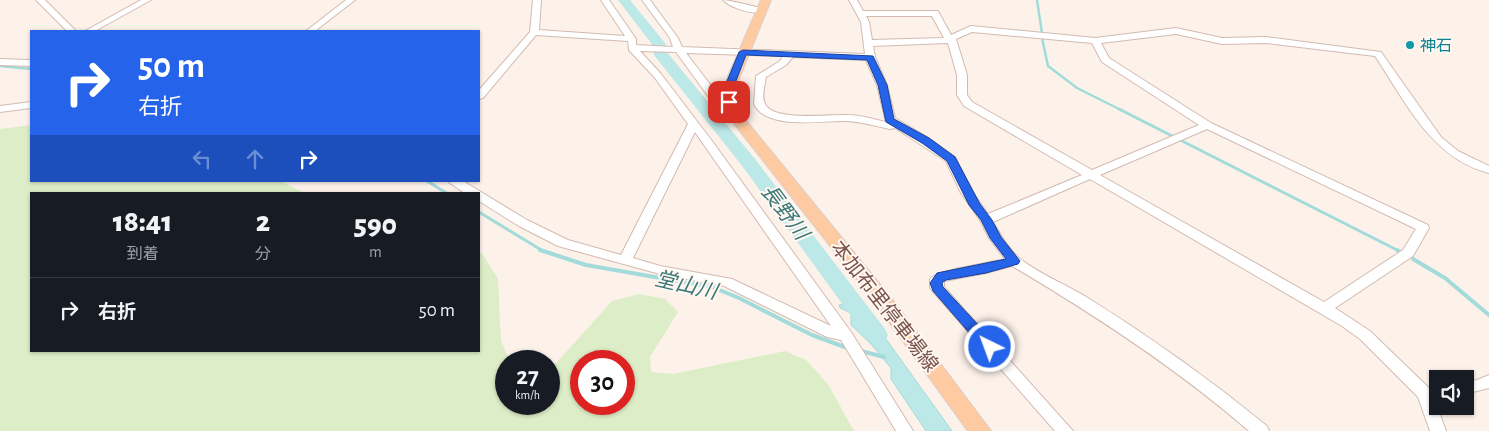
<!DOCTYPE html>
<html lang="ja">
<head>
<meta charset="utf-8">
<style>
  :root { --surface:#171b24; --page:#20242c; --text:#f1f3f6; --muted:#9ea1a6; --line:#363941 }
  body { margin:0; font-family:"Alegreya Sans","Noto Sans JP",sans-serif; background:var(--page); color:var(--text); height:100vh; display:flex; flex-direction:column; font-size:19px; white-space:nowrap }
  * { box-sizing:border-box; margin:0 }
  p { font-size:16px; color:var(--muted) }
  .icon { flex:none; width:28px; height:28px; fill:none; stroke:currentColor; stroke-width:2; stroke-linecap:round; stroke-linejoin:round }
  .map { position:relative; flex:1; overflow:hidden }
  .drawer { position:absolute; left:30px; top:192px; width:450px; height:160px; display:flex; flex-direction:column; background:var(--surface); border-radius:0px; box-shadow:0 1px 4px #0004 }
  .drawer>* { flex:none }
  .banner { position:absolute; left:30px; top:30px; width:450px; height:152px; border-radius:0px; box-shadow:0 1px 4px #0004; background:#2563eb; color:#fff; overflow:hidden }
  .buttons { position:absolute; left:1429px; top:370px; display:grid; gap:10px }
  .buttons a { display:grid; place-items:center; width:45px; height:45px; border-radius:0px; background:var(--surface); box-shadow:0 1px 4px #0004; font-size:25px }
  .speed { position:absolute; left:495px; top:350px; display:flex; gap:10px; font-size:25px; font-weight:700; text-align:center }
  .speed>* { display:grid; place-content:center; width:65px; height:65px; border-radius:50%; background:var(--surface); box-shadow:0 1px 4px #0004; line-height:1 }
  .speed small { font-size:12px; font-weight:400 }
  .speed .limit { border:8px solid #d22; background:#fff; color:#111 }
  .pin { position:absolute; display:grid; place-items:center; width:42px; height:42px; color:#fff; margin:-21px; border-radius:10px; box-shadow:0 2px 8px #0006 }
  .me { position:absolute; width:55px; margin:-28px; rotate:318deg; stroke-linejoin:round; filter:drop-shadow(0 0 4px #0008) }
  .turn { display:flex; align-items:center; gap:18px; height:105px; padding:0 25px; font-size:22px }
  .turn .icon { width:65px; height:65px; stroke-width:2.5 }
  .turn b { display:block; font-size:35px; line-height:42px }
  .lanes { display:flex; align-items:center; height:48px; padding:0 25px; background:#0003; justify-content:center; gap:25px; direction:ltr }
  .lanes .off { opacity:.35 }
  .eta { display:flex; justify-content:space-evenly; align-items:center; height:85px; text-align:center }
  .eta b { font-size:30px; font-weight:800; line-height:35px }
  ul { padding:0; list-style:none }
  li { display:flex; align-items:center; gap:15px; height:65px; padding:0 25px; border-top:1px solid var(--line) }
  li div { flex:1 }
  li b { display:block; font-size:19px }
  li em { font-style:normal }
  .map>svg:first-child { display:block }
  .green { fill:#ddedc7; fill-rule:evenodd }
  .water { fill:#bce9e7; stroke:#a2dbda }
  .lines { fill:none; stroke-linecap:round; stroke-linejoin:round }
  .stream-far2 { stroke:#a2dbda; stroke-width:2.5 }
  .stream-far1 { stroke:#a2dbda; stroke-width:3 }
  .stream { stroke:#a2dbda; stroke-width:4 }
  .river { fill:#bce9e7; fill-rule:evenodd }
  .minor-casing { stroke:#d3bab1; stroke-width:2 }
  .major-casing { stroke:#dacfcd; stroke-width:2 }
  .minor { fill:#fff; fill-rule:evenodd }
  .major { fill:#fecaa1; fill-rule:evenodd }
  .route { fill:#2563eb; stroke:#184099 }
  .culture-dot { fill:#0f9aa8; stroke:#fff7f1; stroke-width:2 }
  .labels { text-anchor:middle; stroke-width:4; stroke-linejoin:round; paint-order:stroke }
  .far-culture-label { font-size:16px; fill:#0d838f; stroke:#fff7f1; text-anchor:start }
  .street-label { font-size:20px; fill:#7a534b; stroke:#fff7f1 }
  .water-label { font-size:21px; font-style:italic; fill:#3a7877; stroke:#fff7f1 }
</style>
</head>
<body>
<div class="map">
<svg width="1489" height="431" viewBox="0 0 1489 431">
  <rect width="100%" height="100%" fill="#fdf2ea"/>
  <path class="green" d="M31,125V181H281L306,194H31V351H479V253H482L498,279L501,341L510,361H506V404H549V371L612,301L639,294L665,299L678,312L650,357L651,372L673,374L785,351L806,360L828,384L854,431H0V129ZM581,361H624V404H581Z"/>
  <path class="water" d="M850,302L857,313L871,318L952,431H926L891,379V368L871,344L851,325V313L840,308L839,305Z"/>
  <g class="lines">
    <path class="stream-far2" d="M1037,0L1042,33
      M1042,38L1048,66L1077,88L1121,110
      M0,66L31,69"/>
    <path class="stream-far1" d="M1119,109L1399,251
      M427,181L448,194
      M479,212L543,251"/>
    <path class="stream" d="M540,250L586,265L712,287L739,298L812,335L850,349
      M1397,250L1399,251
      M1413,259L1445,278L1489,315
      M861,351L884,357"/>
    <path class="river" d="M618,0H630L665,43L666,51L755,159L885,329L888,335L885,341L877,343L869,341L743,167L654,55L651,43Z"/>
    <g class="minor-casing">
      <path id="minor" d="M36,0H45L76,31H67Z
        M141,0H151L95,31H85Z
        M346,0H355L315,31H306Z
        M533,0H541L539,30L625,36L601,0H609L636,39V45L673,47L670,38L642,0H650L678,38L682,47L865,54L861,22L849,0H857L863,11H938L951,35L971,26L1095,38L1176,28L1222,38L1266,37L1381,52L1441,137L1458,151L1489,166V173C1432,159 1405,101 1375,56L1266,43L1222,44L1176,34L1101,43L1109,58L1211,123L1428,225L1429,228L1413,256L1335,308L1370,331L1431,390L1446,431H1430L1418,397L1360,339L1342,326L1090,179L993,222C1000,234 1008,249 1019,258C1039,274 1067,285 1088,298C1149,336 1212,381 1267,426L1269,431H1249C1176,368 1095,315 1012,266L986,273L944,281V287L1073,431H1055L930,288V279C936,270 991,263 1005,259L989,238L980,220L961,193L946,161L895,128L890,129C876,126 862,122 848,121C824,120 766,131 754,104L756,76L780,61L783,56L686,53L719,96L733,100V104L729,105L711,100L676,52L640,51L661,74L712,141L851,332L913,431H896L841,340L827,337L724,286L660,274L558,246L519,226L479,201V194H466L450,183L448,181H463L527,220L568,240L621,255L688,124L655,78L629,50L628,41L536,35L483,98L479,99V90L530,32ZM866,16H932L944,38L872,40L869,22ZM972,32L1092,43L1102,62L1199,125L1092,170L972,102L967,95V75L956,39ZM948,43L957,75V95L964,106L1082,175L988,214L973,193L955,157L930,139L895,118L887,85L875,57L873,46ZM793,57L866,60L877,85L886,122C873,119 861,115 848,115C830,114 774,122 765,104C761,97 765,85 766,77L786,65ZM1207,129L1416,229L1403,250L1324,302L1100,175ZM695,132L704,145L831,326L732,279L660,266L633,258Z
        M723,0C727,0 764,8 766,10C756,17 731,8 723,0Z
        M0,59L31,60V66L0,65Z
        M31,102V108L0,112V106Z
        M1489,375V388L1465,394V382L1477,380Z"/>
    </g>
    <g class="major-casing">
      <path id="major" d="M761,0H771L736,86V102L739,112L892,299L991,431H968L878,307L725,112L722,102L724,86Z"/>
    </g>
    <use href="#minor" class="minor"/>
    <use href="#major" class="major"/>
  </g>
  <path class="route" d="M743,50L873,56L887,85L894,119L929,138L955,157L980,204L992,220L1001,237L1020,261L1018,264L986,273L946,280L942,283L943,287L995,343L997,347L995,351H985L933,291L930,283L937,273L1006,259L990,238L981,220L969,205L947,161L922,143L886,122L878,85L867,60L746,55L734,86V102L729,104L726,103L725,86L739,52Z"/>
  <circle class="culture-dot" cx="1410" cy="45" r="5"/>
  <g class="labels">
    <g class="far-culture-label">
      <text x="1420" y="51">神石</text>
    </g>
    <g class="street-label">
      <text transform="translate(885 306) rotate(52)" y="7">本加布里停車場線</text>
    </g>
    <g class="water-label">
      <text transform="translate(785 212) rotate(53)" y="7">長野川</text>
      <text transform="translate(686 285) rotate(13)" y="7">堂山川</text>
    </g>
  </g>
</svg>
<div class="buttons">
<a><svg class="icon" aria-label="sound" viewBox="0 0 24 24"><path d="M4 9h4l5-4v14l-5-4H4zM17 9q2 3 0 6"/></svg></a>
</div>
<div class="speed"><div>27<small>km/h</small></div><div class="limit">30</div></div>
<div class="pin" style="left:729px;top:102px;background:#d93025"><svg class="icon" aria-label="arrive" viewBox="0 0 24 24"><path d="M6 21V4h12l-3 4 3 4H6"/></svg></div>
<svg class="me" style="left:990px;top:347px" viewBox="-20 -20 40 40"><circle r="17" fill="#2563eb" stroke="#fff" stroke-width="3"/><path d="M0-11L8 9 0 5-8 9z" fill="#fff"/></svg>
<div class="banner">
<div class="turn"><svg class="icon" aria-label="right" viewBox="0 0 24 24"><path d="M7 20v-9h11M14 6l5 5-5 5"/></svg><div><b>50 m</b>右折</div></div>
<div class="lanes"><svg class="icon off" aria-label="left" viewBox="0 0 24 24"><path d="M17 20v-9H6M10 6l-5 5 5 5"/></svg><svg class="icon off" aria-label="ahead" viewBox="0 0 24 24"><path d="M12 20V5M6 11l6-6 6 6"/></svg><svg class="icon" aria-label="right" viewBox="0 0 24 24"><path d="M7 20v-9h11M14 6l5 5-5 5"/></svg></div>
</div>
<section class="drawer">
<div class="eta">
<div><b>18:41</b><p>到着</p></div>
<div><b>2</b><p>分</p></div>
<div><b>590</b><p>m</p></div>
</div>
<ul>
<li><svg class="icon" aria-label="right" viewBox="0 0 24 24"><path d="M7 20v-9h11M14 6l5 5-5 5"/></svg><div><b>右折</b></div><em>50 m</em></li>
</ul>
</section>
</div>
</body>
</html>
